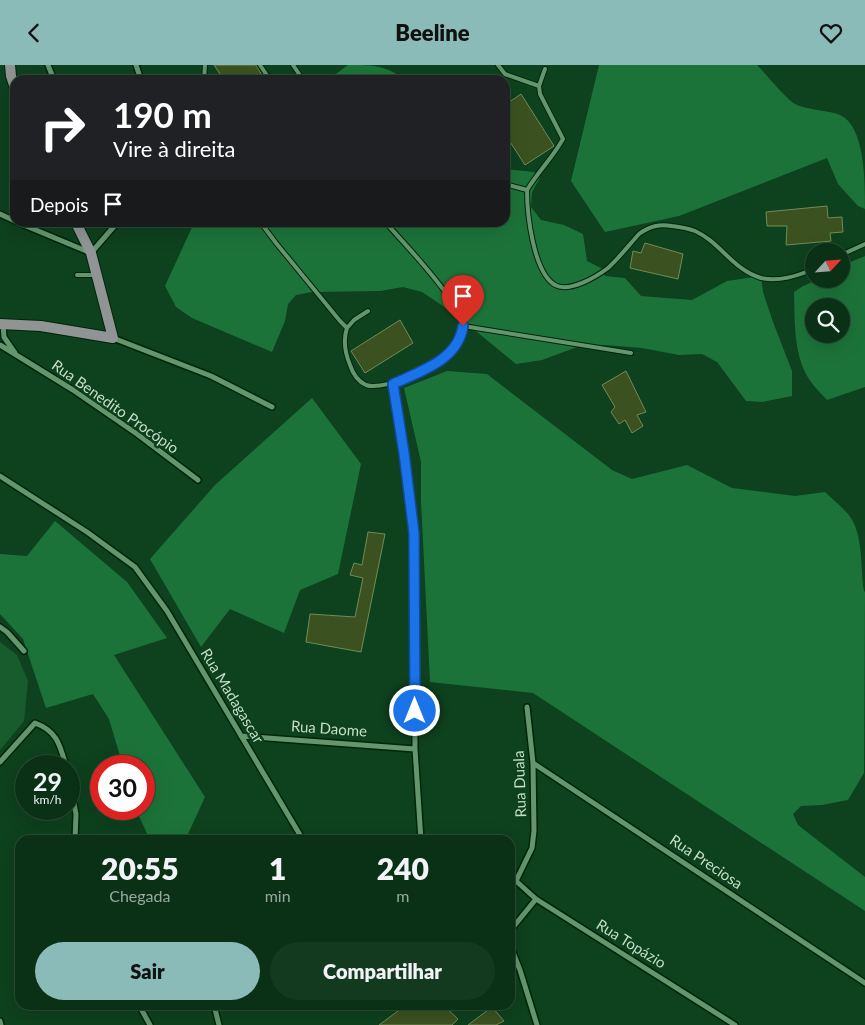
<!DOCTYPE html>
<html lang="pt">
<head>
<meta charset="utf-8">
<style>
  :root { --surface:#0a3116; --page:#13391f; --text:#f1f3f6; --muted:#99a9a1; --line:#2a4c35; --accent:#8bbbb9 }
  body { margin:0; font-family:Lato,sans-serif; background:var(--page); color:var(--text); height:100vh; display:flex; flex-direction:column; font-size:19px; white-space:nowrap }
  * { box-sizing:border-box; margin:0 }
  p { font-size:16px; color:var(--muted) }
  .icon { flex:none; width:28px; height:28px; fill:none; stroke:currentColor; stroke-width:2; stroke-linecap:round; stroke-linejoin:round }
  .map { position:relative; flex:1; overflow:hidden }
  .panel { position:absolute; left:15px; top:770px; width:500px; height:175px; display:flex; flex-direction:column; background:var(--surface); border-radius:15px; box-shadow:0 5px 20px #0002,0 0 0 1px var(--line) }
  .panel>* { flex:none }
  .guide { position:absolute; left:10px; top:10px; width:500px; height:152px; border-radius:15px; box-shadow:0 5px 20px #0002,0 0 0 1px var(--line); background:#202124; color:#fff; overflow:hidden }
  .needle { width:32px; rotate:64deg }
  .fabs { position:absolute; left:805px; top:178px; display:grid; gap:10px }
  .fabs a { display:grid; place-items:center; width:45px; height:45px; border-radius:50%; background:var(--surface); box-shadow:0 5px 20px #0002,0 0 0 1px var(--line); font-size:25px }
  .speed { position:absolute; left:15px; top:690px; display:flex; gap:10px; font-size:25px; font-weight:700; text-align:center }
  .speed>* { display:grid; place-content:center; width:65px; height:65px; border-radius:50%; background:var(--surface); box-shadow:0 5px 20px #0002,0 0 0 1px var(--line); line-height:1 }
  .speed small { font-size:12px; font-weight:400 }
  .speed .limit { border:8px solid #d22; background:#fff; color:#111 }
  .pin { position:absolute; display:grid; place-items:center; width:42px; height:42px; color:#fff; margin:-51px -21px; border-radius:50% 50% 50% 0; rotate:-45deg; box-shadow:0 0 5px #0007 }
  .pin .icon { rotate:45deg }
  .me { position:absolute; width:55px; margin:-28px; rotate:0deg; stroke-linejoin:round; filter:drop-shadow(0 0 4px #0008) }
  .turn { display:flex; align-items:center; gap:18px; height:105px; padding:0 20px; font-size:22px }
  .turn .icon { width:65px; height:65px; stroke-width:2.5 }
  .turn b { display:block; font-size:35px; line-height:42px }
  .then { display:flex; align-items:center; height:48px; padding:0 20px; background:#0003; gap:10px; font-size:19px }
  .eta { display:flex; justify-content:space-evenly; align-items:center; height:85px; text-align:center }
  .eta b { font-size:30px; font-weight:800; line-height:35px }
  .action { display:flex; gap:10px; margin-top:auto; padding:10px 20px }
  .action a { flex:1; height:58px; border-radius:30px; background:var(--accent); color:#111; font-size:20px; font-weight:800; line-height:58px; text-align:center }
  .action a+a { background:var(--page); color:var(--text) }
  header { display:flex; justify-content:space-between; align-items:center; height:65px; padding:0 20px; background:var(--accent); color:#111; font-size:22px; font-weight:800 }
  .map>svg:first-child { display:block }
  .green { fill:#185b2d }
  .forest { fill:#1c7339; fill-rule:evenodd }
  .building { fill:#3b5220; stroke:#728b57 }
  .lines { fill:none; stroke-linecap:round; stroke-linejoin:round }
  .service-casing { stroke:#00250c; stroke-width:6 }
  .minor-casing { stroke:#00250c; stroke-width:8 }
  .secondary-casing { stroke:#00250c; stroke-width:12 }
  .service { stroke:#64966e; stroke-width:4 }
  .minor { stroke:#64966e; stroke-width:5 }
  .secondary { stroke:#909494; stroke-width:10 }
  .route-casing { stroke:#114b97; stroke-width:12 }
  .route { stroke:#1a73e8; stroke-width:9 }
  .labels { text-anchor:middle; stroke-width:5; stroke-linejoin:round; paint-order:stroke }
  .street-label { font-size:15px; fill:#c5dfc9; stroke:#0e411e }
</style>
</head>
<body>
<header><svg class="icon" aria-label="back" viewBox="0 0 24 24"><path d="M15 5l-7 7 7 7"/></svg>Beeline<svg class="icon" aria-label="heart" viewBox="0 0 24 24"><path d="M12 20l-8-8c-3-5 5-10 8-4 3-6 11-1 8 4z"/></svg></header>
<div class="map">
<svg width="865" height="960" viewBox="0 0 865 960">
  <rect width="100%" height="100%" fill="#0e411e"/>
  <path class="green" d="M0,577L17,590L28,616L24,656L0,685Z"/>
  <path class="forest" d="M348,0C373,0 385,0 406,15H331L333,11Z
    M599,0H757C765,8 787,35 795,39C806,45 828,45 840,50C865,61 865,116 865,144L858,141L838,119L827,93L679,151L605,167L571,116Z
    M505,104L534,107L540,113L532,127L531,142L541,155L564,160L583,169L587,196L601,203L605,211L625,213L641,231L692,235L727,216L761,211L763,227L773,257L792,306V331L762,337L746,336L717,297L702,289L679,290L642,283L605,280L577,282L542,295L516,299L455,249L422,227L403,222L380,226L312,227L296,230L288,239L285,256L272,287L192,253L176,242L165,221L194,158H505Z
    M865,191V322L827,335C821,328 814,322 809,314C793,289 795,256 794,227C811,215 820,214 841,214V201ZM841,241V269H814V241Z
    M447,306L487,309L612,405L632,414L687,400L732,423L795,431L825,427C832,434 841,441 848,449C864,468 860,502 864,526L865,527L864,708L848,735L822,740L801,741L793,749L798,760L865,812V846L533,628L430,617L421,436V397L404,323Z
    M312,333L361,399L338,509L300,525L284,568L230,544L201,582L150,494L215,420Z
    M55,456L127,517L167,573L114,590L205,732L188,769L167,775H150L138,749L128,744H144V701H123L109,654L93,629L46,643L23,574L0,549V489L27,491Z"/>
  <path class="building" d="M214,0H256L265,15H224Z
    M521,29L554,81L525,100L505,69V40Z
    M827,141L828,153L842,152L843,167L830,168L831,176L786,180L787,161H767L766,147Z
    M645,178L683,189L678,214L630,203L633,186L641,188Z
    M400,255L413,278L365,308L351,286Z
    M626,306L646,347L637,350L643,361L632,368L625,355L619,359L611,347L615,342L602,320Z
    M368,467L385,469L361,587L306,577L310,549L355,552L363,513L350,510L354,498L362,500Z
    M406,940H443L458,954L452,960H379Z
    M492,942L504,956L496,960H468Z"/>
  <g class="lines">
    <g class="service-casing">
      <path id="service" d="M260,0L270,15
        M293,0L303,15
        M498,0L505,9L539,21L540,29L563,74C553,92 538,107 527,125
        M204,15L205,0
        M539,21L545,4
        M505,119L527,125C527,148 533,207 555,220C569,228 596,212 608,203C619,193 629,180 639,169C650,161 659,159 672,161C680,162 687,163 695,166C720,177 733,205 761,213C779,217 797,211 814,204
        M261,158L276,178L340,256L347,263C343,275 345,288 350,300C353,309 357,316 366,320C383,326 431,304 444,293C454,286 464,274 463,261C462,239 403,177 386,158
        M841,190L865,179
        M77,210H94
        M463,261L631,288
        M347,263L354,255L368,246"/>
    </g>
    <g class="minor-casing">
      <path id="minor" d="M48,0L54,15
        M136,0L141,15
        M0,149L15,156
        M19,158L91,188L117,158
        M3,259L4,272L15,288
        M113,273L211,311L272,342
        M0,280L73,325L137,369L198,415
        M393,319L405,388L414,468L415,684L421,775
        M0,411L87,467L135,502L167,546L303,775
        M0,562L7,567L24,586
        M241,671L415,684
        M0,697L35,658C57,666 60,680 66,701
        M533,698L865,918
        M69,713L76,749L75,775
        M516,816L536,834L735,960
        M516,816L532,783L534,766L533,698L527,642
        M510,866L536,834
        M510,880L520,905L537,960
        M139,940L150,960
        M214,940L219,960
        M0,956L1,960"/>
    </g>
    <g class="secondary-casing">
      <path id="secondary" d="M10,0L11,11L15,23
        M0,259L41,261L113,273L91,188L76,158"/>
    </g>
    <use href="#service" class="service"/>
    <use href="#minor" class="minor"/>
    <use href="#secondary" class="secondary"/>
  </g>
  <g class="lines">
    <g class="route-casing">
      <path id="route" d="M415,646L414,468L404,388L393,319C421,306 458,295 463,261"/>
    </g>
    <use href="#route" class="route"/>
  </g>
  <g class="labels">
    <g class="street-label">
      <text transform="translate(115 342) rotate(35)" y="5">Rua Benedito Procópio</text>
      <text transform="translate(232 631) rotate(59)" y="5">Rua Madagascar</text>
      <text transform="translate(329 664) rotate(4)" y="5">Rua Daome</text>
      <text transform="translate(520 719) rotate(-92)" y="5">Rua Duala</text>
      <text transform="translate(706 797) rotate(34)" y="5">Rua Preciosa</text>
      <text transform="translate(631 879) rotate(32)" y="5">Rua Topázio</text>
    </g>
  </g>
</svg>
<div class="fabs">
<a><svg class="needle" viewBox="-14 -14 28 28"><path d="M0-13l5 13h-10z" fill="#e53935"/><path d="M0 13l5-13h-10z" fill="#99a9a1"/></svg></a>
<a><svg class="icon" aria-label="search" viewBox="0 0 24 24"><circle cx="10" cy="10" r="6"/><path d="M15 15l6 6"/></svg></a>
</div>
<div class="speed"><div>29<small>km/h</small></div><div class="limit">30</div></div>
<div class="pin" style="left:463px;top:261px;background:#d93025"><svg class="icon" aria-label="arrive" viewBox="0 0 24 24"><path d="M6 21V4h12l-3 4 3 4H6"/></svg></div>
<svg class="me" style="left:415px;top:646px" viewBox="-20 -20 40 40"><circle r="17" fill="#1a73e8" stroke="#fff" stroke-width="3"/><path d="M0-11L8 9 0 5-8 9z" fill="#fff"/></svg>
<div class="guide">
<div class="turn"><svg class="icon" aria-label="right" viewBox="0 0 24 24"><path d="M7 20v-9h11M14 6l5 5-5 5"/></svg><div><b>190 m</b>Vire à direita</div></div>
<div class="then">Depois<svg class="icon" aria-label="arrive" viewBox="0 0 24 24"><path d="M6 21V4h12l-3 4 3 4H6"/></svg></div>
</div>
<section class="panel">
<div class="eta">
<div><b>20:55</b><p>Chegada</p></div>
<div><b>1</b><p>min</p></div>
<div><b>240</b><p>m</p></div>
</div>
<div class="action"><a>Sair</a><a>Compartilhar</a></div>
</section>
</div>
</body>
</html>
